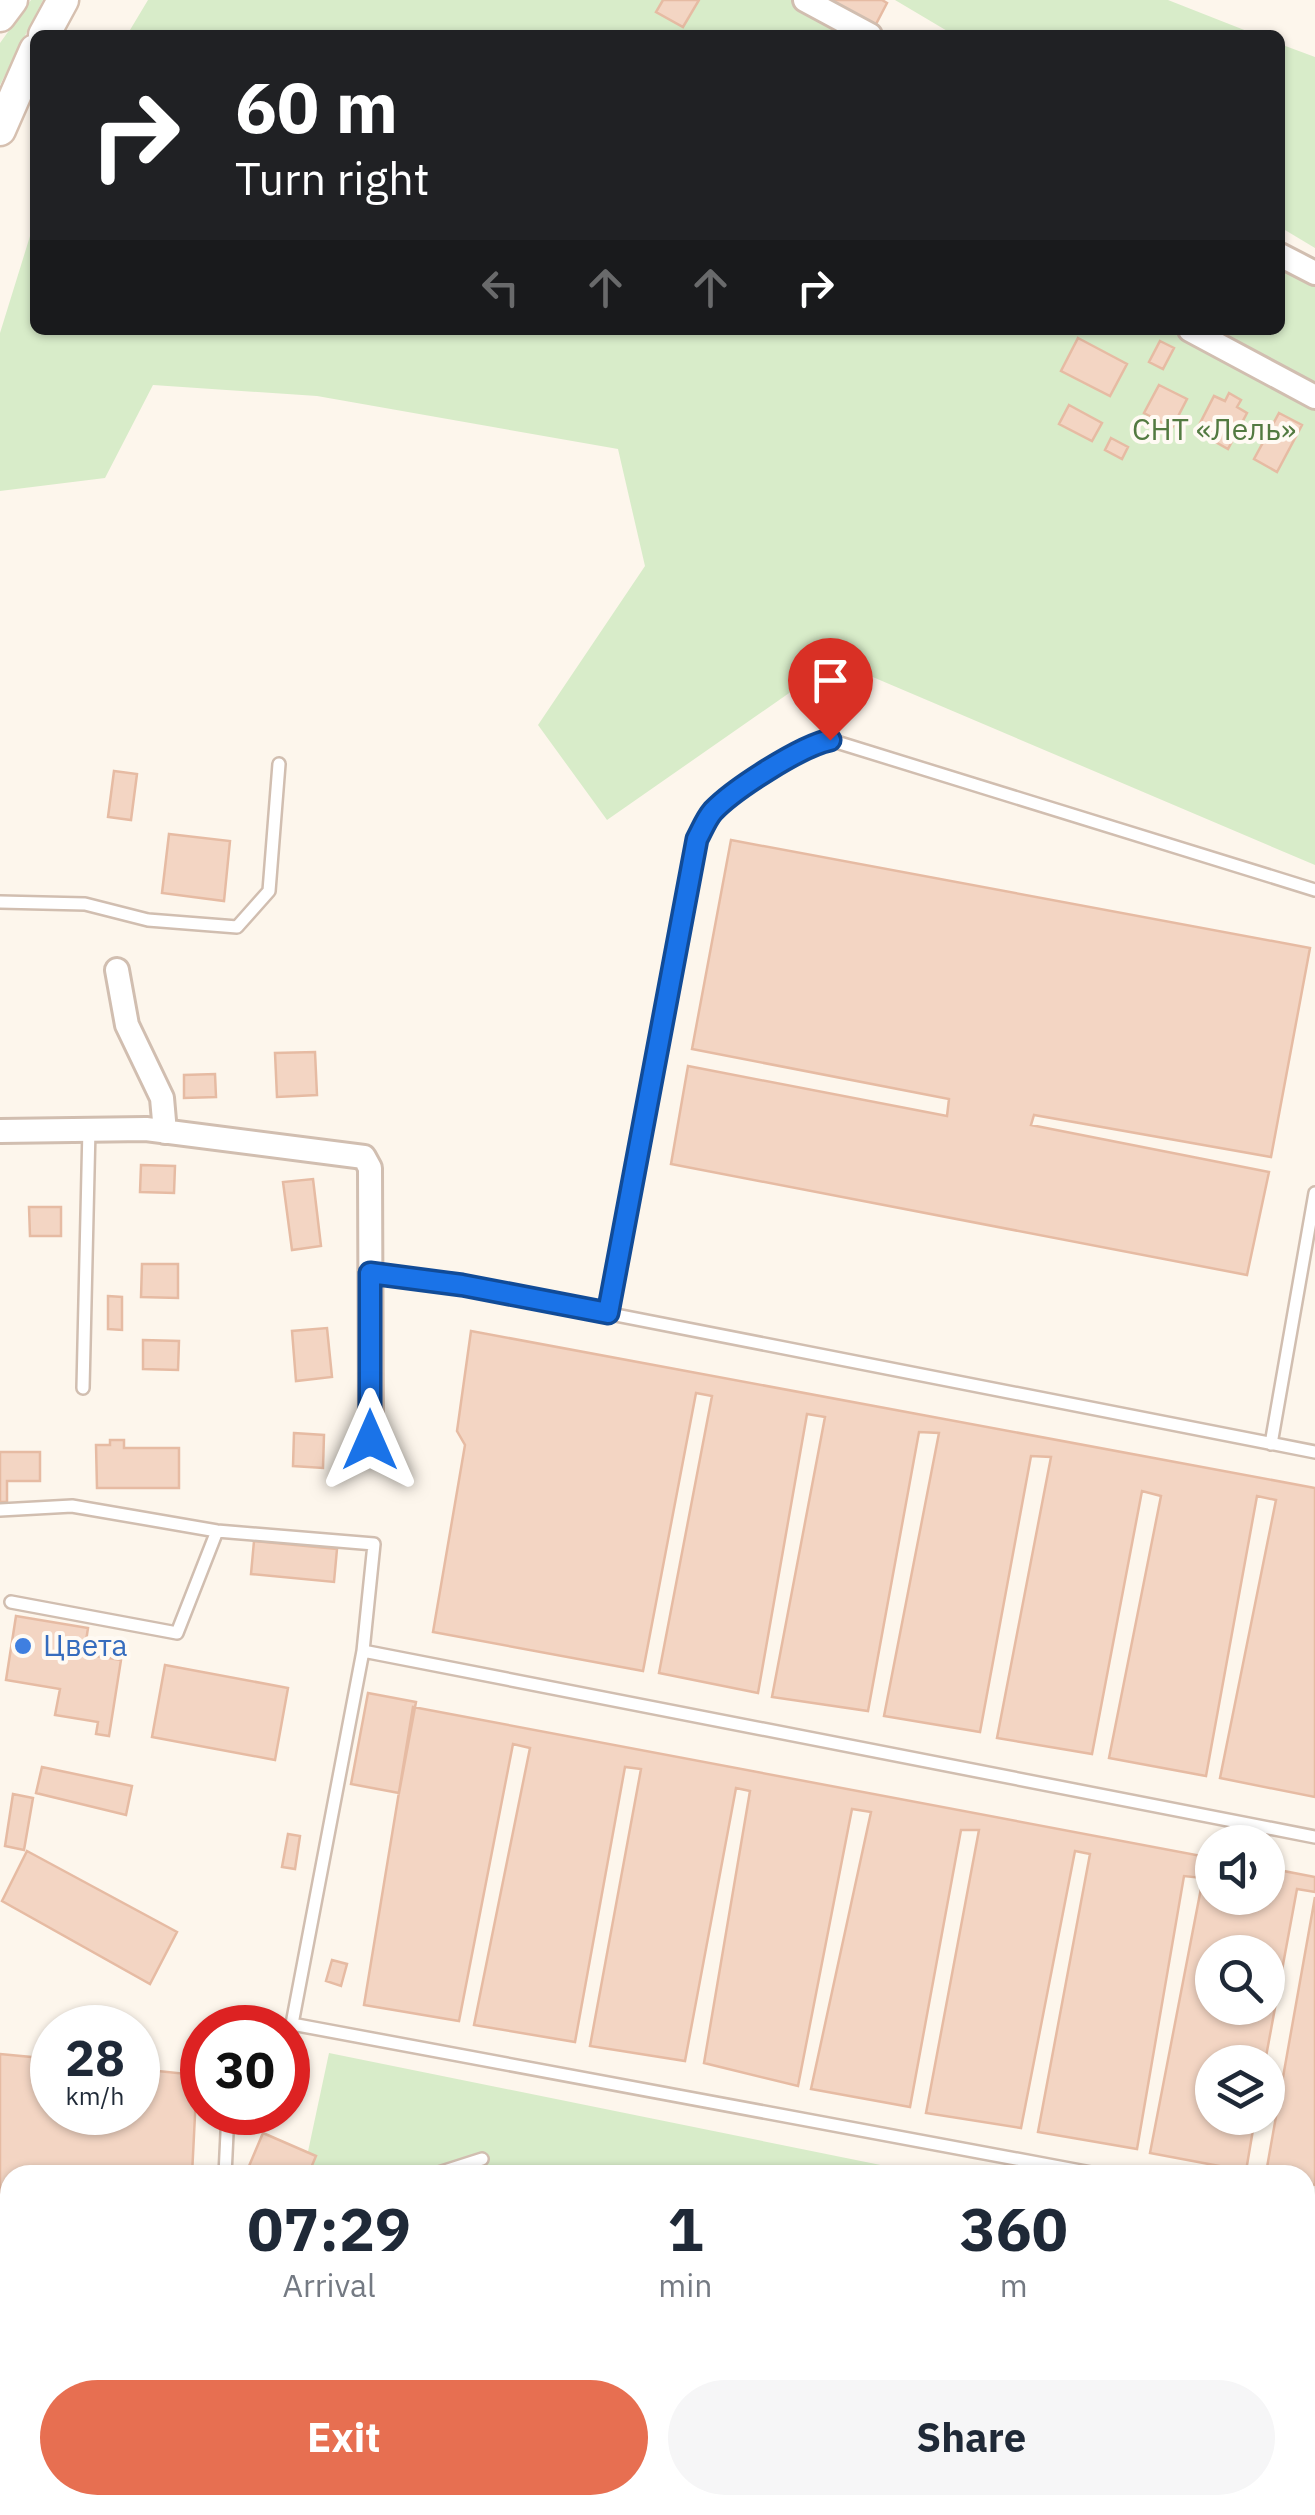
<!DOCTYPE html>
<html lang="en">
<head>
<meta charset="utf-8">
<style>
  :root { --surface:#fff; --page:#f6f6f7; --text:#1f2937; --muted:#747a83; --accent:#e76f51 }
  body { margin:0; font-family:"IBM Plex Sans",sans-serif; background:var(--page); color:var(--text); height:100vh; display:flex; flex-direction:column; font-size:38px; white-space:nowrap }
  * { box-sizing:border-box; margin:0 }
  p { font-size:32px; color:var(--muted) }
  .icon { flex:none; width:55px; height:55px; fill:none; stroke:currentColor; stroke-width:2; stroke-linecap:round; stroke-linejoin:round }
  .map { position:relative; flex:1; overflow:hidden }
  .sheet { position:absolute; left:0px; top:2165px; width:1315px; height:350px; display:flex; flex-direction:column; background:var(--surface); border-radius:30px 30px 0 0; box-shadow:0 2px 8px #0004 }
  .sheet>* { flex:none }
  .banner { position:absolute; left:30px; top:30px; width:1255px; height:305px; border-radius:15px; box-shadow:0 2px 8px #0004; background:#202124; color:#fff; overflow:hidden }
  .buttons { position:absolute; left:1195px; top:1825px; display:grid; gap:20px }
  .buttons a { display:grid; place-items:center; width:90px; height:90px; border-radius:50%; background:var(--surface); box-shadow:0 2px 8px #0004; font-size:50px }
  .speed { position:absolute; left:30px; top:2005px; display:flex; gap:20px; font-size:50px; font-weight:700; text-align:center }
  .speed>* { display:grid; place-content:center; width:130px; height:130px; border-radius:50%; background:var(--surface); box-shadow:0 2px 8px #0004; line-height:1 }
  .speed small { font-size:25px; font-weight:400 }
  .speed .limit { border:15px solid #d22; background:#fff; color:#111 }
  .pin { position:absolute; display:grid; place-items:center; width:85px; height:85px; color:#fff; margin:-102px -42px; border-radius:50% 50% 50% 0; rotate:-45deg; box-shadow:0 0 10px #0007 }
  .pin .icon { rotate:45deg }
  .me { position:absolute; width:110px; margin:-55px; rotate:0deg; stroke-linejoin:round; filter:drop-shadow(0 0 8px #0008) }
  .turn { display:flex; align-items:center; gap:35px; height:210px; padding:0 40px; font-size:45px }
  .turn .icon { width:130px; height:130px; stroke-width:2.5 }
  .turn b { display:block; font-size:70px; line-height:85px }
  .lanes { display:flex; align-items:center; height:95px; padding:0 40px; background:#0003; justify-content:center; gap:50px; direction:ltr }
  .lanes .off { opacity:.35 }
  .eta { display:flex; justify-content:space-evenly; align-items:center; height:170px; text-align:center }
  .eta b { font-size:60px; font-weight:700; line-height:70px }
  .button { display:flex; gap:20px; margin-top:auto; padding:20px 40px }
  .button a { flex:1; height:115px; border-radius:60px; background:var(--accent); color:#fff; font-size:40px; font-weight:700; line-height:115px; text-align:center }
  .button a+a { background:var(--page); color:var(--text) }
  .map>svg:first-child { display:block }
  .green { fill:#d8ecc9 }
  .building { fill:#f3d5c3; stroke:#e6bba3; stroke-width:2.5; fill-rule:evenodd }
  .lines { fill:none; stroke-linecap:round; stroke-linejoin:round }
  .service-casing { stroke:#d1beb0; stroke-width:16 }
  .minor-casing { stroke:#d1beb0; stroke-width:28 }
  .secondary-casing { stroke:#d6c0b0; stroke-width:35 }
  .service { stroke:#fff; stroke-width:11 }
  .minor { stroke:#fff; stroke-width:22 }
  .secondary { stroke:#fff; stroke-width:30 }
  .route-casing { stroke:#114b97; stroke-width:25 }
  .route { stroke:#1a73e8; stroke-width:18 }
  .shop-dot { fill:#3f7fe0; stroke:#fffaf3; stroke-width:4 }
  .labels { text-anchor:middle; stroke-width:8; stroke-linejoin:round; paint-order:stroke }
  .park-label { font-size:30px; fill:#537a41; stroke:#fffaf3 }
  .shop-label { font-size:30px; fill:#366cbe; stroke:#fffaf3; text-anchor:start }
</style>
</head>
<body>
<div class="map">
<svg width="1315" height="2515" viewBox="0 0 1315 2515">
  <rect width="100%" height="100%" fill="#fdf6ec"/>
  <path class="green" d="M31,0H43L0,85V43Z
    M148,0H795L862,35H127Z
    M895,0H1168L1257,35H954Z
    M1280,44L1315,57V248L1280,227Z
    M35,220V330H1280V262L1315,281V865L835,661L607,820L538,725L645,566L618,449L317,396L153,385L105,478L0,491V333Z
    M329,2053L930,2175H303Z
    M1305,2251L1315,2253V2515H140L146,2505H1305Z"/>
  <path class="building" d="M663,0H699L683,27L656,12Z
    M835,0H882L887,3L875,26L833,3Z
    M1078,338L1127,364L1110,396L1061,371Z
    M1160,341L1174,348L1163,369L1149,362Z
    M1159,385L1187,399L1172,428L1144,413Z
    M1229,393L1241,400L1237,407L1247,413L1228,449L1196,431L1214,396L1225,401Z
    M1069,405L1102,423L1092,441L1059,424Z
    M1279,413L1302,425L1277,472L1254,459Z
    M1111,438L1128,447L1122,459L1105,450Z
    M114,771L137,774L131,820L108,817Z
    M169,834L230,841L224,901L162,893Z
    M731,840L1310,948L1271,1157L1034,1115L1031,1125L1269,1172L1247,1275L671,1164L688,1066L947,1116L949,1099L692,1049Z
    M315,1052L317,1095L277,1097L275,1053Z
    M215,1074L216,1097L184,1098V1075Z
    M141,1165L175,1166L174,1193L140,1192Z
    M313,1179L321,1246L292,1250L283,1182Z
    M29,1207H61V1236H30Z
    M142,1264H178V1298L141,1297Z
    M108,1296L122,1297V1330L108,1329Z
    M327,1328L332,1377L296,1381L292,1331Z
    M471,1331L1315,1488V1797L1220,1778L1276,1500L1257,1496L1206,1776L1109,1758L1161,1496L1142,1491L1092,1754L997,1738L1051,1457L1031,1456L980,1732L884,1716L939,1433L919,1432L868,1711L772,1697L825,1417L807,1414L758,1693L659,1673L712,1396L696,1393L643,1671L433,1632L465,1445L457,1431Z
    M143,1340L179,1341L178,1370L143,1369Z
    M294,1433L324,1435L323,1468L293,1466Z
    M110,1440H124V1448H179V1488H97L96,1445H110Z
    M0,1452H40V1481H7V1502H0Z
    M254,1541L337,1549L334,1582L251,1574Z
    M16,1616L88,1628L84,1654L121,1660L109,1736L96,1734L98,1722L55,1715L60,1689L6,1680Z
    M165,1665L288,1688L275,1760L152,1737Z
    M368,1693L416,1702L399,1793L351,1784Z
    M413,1707L1212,1858V1898H1268V1868L1315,1877V1892L1297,1889L1265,2062H1212V2118H1255L1246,2171L1150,2153L1203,1878L1184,1876L1137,2149L1038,2132L1090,1854L1075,1851L1021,2128L926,2113L979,1830H961L910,2107L811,2089L871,1812L852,1809L798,2086L704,2063L750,1791L736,1788L685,2061L590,2046L641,1769L625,1767L575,2042L474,2025L530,1748L513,1744L459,2021L364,2005ZM1212,1952H1268V2008H1212Z
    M42,1767L132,1786L126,1815L36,1793Z
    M13,1794L33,1798L24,1850L5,1846Z
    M288,1834L300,1836L295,1869L282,1867Z
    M27,1851L177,1932L150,1984L2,1901Z
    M1315,1897V2185L1305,2183V2175L1266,2173Z
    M332,1960L347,1964L341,1986L326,1981Z
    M0,2054L52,2059V2112H138V2069L197,2075L192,2175H10V2505H31L25,2515H0Z
    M263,2133L316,2156L308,2175H270L249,2166Z"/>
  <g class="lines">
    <g class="service-casing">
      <path id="service" d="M0,902L85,904L148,920L237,927L269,891L279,764
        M370,1273L463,1285L1315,1452
        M608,1313L697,839C702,830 706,819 713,811C734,789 801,746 830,740L1315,890
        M83,1388L89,1128
        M1271,1444L1315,1193
        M0,1510L72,1506L217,1531L374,1544L363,1651L292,2024L1102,2175
        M11,1602L177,1633L217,1531
        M363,1651L1315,1837
        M225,2175L228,2112
        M432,2175L482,2159
        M1305,2213L1315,2215
        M70,2515L77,2505
        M117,2515L124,2505"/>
    </g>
    <g class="minor-casing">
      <path id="minor" d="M805,0L870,35
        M1280,255L1315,273
        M1190,330L1315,397
        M117,970L127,1025L162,1098L165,1132
        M0,1131L146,1129L364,1157L370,1168L371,1439"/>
    </g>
    <g class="secondary-casing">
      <path id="secondary" d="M0,16L12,0
        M44,35L63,0
        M0,130L35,50"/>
    </g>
    <use href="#service" class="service"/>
    <use href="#minor" class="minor"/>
    <use href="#secondary" class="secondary"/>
  </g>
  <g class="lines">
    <g class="route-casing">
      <path id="route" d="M370,1440V1273L462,1285L608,1313L697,839C702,830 706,819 713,811C734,789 801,746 830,740"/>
    </g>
    <use href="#route" class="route"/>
  </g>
  <circle class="shop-dot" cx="23" cy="1646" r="10"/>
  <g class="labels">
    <g class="park-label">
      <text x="1214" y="440">СНТ «Лель»</text>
    </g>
    <g class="shop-label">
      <text x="43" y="1656">Цвета</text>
    </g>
  </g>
</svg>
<div class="buttons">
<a><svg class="icon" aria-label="sound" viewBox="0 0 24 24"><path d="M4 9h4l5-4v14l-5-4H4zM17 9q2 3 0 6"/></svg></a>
<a><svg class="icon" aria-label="search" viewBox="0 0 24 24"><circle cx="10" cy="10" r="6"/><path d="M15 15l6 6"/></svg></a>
<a><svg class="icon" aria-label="layers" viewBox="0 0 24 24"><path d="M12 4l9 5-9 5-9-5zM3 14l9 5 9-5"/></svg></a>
</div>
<div class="speed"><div>28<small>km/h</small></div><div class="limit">30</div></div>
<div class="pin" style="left:830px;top:740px;background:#d93025"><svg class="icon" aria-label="arrive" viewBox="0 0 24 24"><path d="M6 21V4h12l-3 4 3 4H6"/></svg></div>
<svg class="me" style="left:370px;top:1440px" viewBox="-20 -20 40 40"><path d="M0-17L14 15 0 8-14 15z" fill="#1a73e8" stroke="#fff" stroke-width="4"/></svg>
<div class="banner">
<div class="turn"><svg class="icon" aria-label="right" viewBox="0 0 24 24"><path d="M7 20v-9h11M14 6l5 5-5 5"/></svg><div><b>60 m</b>Turn right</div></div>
<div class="lanes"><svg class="icon off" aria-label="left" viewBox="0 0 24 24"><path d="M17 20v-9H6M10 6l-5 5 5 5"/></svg><svg class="icon off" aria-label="ahead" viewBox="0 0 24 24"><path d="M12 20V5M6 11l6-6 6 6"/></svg><svg class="icon off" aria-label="ahead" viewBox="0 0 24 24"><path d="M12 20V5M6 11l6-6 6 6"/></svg><svg class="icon" aria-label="right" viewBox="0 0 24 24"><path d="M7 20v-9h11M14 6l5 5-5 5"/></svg></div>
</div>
<section class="sheet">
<div class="eta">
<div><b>07:29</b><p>Arrival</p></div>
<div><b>1</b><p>min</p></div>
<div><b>360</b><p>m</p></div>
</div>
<div class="button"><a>Exit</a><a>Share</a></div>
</section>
</div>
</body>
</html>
